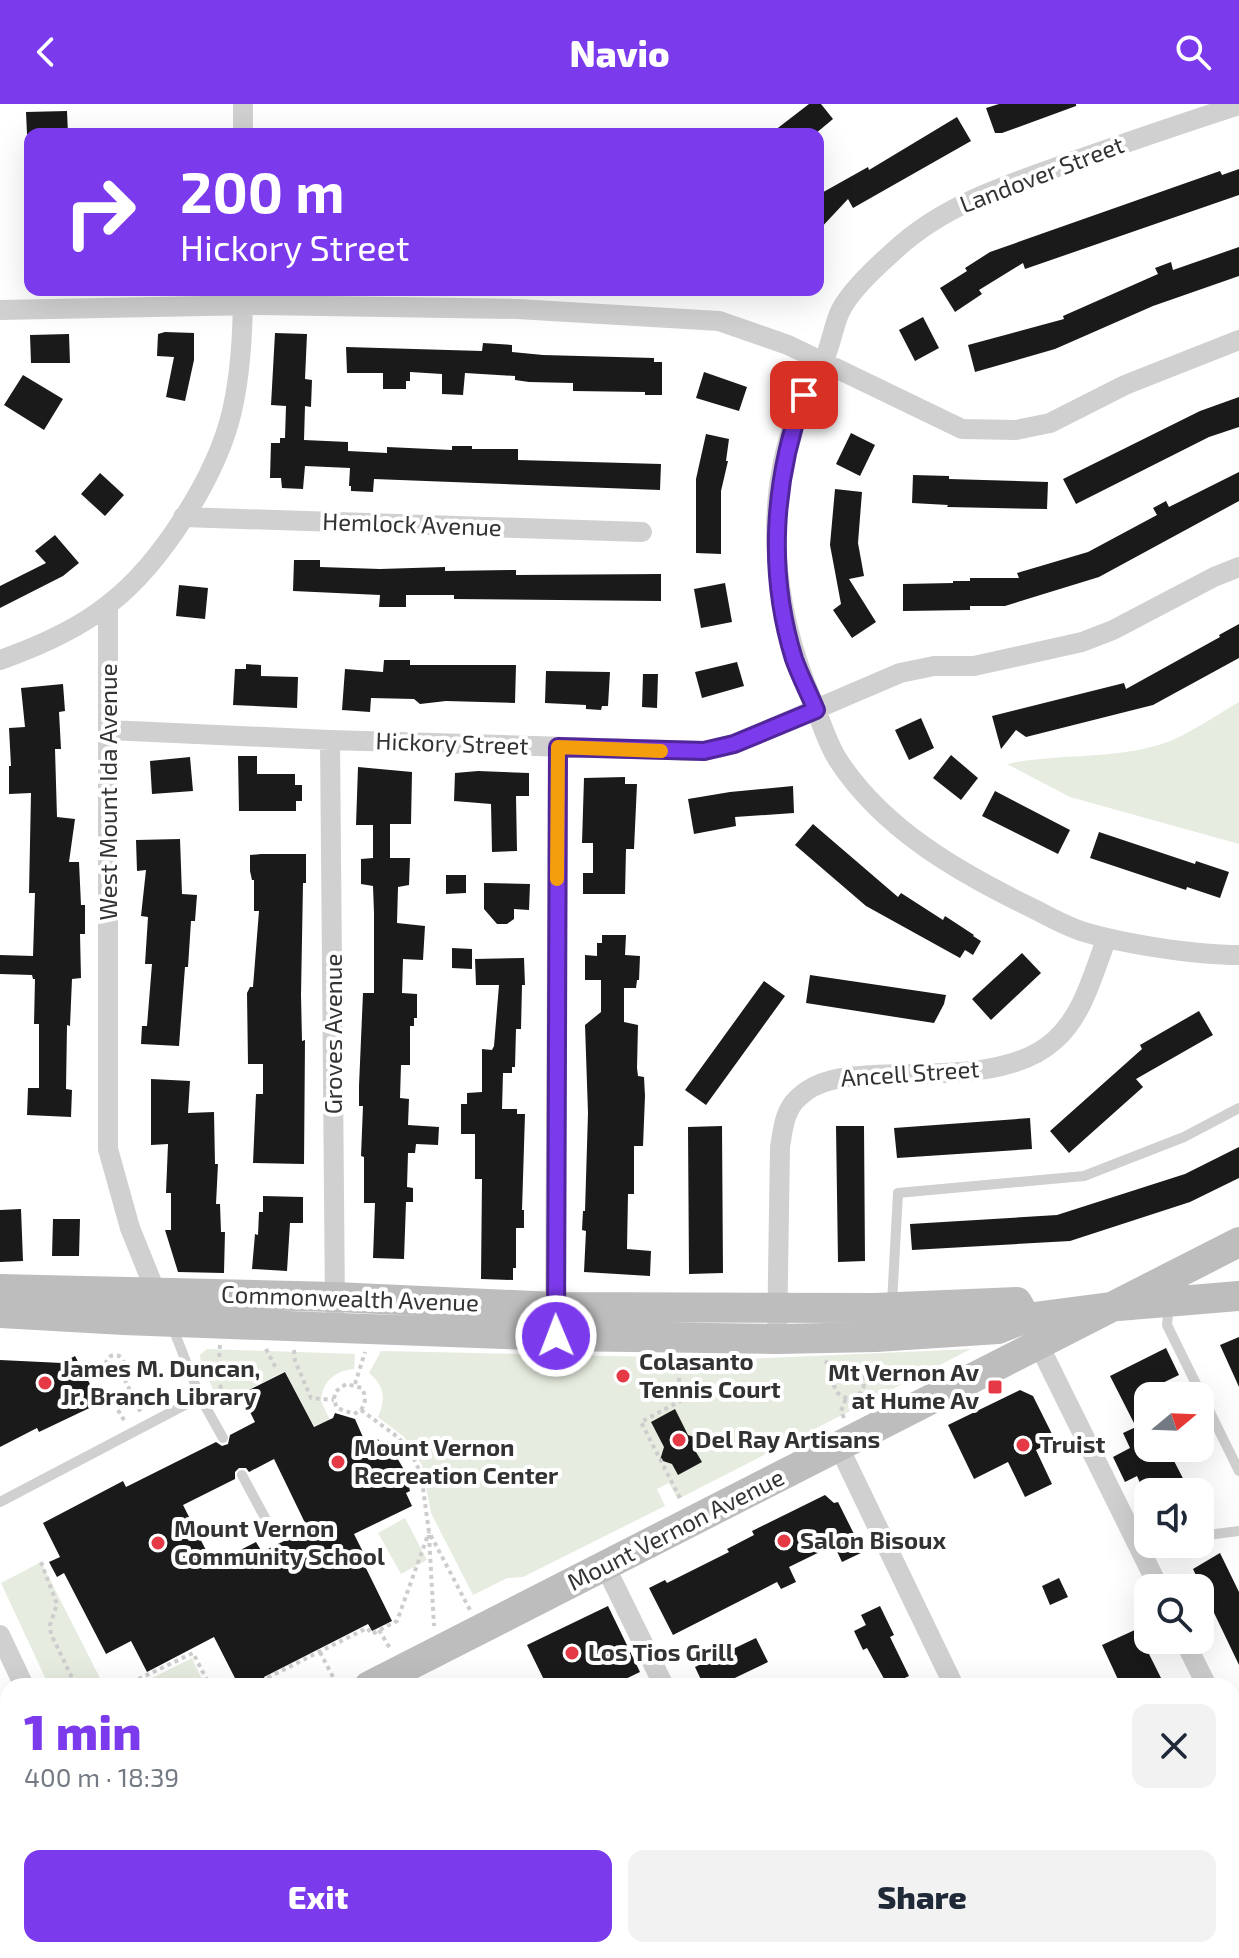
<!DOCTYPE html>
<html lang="en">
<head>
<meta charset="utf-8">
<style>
  :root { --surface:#fff; --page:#f2f2f3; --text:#1f2937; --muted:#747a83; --accent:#7c3aed }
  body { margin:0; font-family:"Exo 2",sans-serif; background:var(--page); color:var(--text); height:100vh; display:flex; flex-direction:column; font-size:30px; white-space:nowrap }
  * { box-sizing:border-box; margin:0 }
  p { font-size:26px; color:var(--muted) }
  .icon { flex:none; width:44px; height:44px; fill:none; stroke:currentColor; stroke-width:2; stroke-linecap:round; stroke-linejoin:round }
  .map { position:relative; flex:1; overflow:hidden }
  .drawer { position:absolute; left:0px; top:1574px; width:1240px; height:280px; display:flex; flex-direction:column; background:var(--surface); border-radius:24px 24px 0 0; box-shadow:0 8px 32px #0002 }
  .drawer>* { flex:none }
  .top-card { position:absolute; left:24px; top:24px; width:800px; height:168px; border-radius:16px; box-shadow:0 8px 32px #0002; background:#7c3aed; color:#fff; overflow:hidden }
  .needle { width:52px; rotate:71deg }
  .controls { position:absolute; left:1134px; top:1278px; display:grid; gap:16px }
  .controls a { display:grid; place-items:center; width:80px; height:80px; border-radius:16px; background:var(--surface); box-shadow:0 8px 32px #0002; font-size:40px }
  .pin { position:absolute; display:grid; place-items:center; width:68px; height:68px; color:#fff; margin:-34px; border-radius:16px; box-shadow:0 4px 12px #0006 }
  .me { position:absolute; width:88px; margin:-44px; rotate:359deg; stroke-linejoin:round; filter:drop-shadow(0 0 6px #0008) }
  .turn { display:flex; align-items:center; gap:28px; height:168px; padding:0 24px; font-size:36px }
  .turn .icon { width:104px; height:104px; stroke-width:2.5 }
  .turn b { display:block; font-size:56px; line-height:68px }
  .round { display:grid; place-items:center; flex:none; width:84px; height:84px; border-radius:16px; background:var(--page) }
  .overview { display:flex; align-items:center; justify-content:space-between; height:136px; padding:0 24px }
  h1 { font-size:48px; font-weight:800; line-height:60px; color:var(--accent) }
  .action { display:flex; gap:16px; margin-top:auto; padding:16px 24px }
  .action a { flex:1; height:92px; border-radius:16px; background:var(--accent); color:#fff; font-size:32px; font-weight:800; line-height:92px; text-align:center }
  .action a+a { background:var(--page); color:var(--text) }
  header { display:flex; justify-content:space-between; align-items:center; height:104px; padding:0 24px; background:var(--accent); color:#fff; font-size:36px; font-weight:800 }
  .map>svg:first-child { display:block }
  .green { fill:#e6ecdf }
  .building { fill:#1a1a1a; fill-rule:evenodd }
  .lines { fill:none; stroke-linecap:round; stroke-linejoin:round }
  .path { stroke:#cdcdcd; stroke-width:4; stroke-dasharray:4 4; stroke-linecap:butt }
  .lane { stroke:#d0d0d0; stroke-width:10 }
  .street { stroke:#d0d0d0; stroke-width:20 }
  .secondary { stroke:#bdbdbd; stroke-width:30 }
  .route-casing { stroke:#51269a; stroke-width:20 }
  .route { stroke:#7c3aed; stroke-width:14 }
  .slow { stroke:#f59e0b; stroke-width:14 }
  .poi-dot { fill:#e63946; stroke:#fff; stroke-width:3 }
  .labels { text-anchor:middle; stroke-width:8; stroke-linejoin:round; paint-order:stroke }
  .street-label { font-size:24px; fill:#333; stroke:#fff }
  .poi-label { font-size:24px; font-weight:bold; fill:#333; stroke:#fff; text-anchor:start }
</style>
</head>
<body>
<header><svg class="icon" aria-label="back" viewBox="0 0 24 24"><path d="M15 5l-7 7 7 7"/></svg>Navio<svg class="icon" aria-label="search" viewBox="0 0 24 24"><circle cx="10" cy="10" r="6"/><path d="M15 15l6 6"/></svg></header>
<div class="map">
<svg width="1239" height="1854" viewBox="0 0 1239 1854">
  <rect width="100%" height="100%" fill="#fff"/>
  <path class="green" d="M1239,598V740L1070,693L1007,660C1058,649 1111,656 1162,640C1187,632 1216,611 1239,598Z
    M207,1245L355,1250L354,1265C334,1267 323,1277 321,1297L330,1316L314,1322L285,1267L220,1300L201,1260L200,1251Z
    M971,1245L678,1395L669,1379L657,1385L665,1402L523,1473L507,1474L473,1491L431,1409L422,1361L404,1333L378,1313C386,1295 385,1282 369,1269L381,1247L746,1255Z
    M405,1414L427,1456L401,1470L378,1429Z
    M41,1458L104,1582H49L1,1479Z
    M192,1554L205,1582H136Z"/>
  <path class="building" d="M809,0H821L833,15L815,30H770Z
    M999,0H1076V2L1002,29H995L986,4Z
    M67,7L68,30H27L26,8Z
    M957,13L971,37L853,104L848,95L818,127V91L868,63L869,66Z
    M1239,65V91L1025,165L1023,159L979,186L982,190L955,208L940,184L967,167L965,164L990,148L1220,67L1222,71Z
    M1239,143V172L1153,202L1055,245L975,268L968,241L1064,215L1063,212L1158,170L1155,164L1171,158L1173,166Z
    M923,213L939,244L915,257L899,226Z
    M165,228L194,229V256L185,297L166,293L174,253L157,252L158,230Z
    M275,229L307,230L305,275L312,276L311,303L305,302L304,336L348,338V347L387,349V343L452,346V342H472V345H518V356L661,360L660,386L374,375L373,388L351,387V382H349L350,364L305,362L303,385L282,384L281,374H270L271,339H280V334H285L286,302L271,301Z
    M69,230L70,259H31L30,231Z
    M483,239L512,241V248L543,251L654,254V258H662V291H645V288L573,287V279L529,278L515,276V272L465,269L463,291L442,290V270L410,268V277H406V285H383V269H347L346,243L482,247Z
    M704,268L747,283L739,307L696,294Z
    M23,271L63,295L44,326L4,301Z
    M1239,293V323L1209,333L1076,400L1063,375L1200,307Z
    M851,329L875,341L860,372L836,360Z
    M706,330L729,335L726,357H728L721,387V450L696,449V375Z
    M1239,368V397L1099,473L1005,502H970V506L903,507V480L953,479V477H970V474H1019L1017,469L1088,448L1157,411L1153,404L1166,397L1169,403Z
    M100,369L124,391L105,412L81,390Z
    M913,371L949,372V375L1048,378L1047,405L947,403L948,401L912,399Z
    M835,385L862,388L858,439L864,472L849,475L876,518L852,534L833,506L841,500L830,441Z
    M55,431L79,459L63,472L0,504V482L46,459L35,447Z
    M294,456H320V463L380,465L445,463V467L516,466V471L661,470V497L454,495V491H406V503H379L380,491L293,487Z
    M725,479L732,518L701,524L694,485Z
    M179,481L208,484L205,515L176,512Z
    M1239,520V554L1153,601L1026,633L1016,626L1001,645L992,612L1124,579L1126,585L1220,533L1219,531Z
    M384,556H410V561H516L515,599L446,597L420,600L414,595L371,594L370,608L342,606L345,565L383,568Z
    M737,558L744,582L702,594L695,568Z
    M246,560L261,561V572L298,573L297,604L233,601L235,565H246Z
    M546,567L610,568L608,602H602L601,606L586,605V601L545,599Z
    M643,570H658L657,604L642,603Z
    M63,580L65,607L59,608L61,645H55L57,713L75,715L69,758H79L81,801H85V830H80L81,874L72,875L70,922L67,921L66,985L72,986L71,1013L27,1011L28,984H39V920H34L35,875H33L32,871L0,870V851L33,852L35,789H29L31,689L9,690V662H11L9,624L25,623L21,584Z
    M921,614L934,644L909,656L895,626Z
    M951,651L978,674L961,696L933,674Z
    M238,652H257V670H295V681H302V697H296V707H239Z
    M190,653L193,687L152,690L150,657Z
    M358,663L412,668L411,720H390V754H410L409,781L398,783L397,819L425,822L423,856L403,855L402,889L417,890V914H414V922H410V961H401L400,994L409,995L408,1021L439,1023L438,1041L416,1040L415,1049H408L407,1083L413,1084V1098H406L404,1155L373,1154L375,1099H364V1053L361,1052L363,1002H359V982L363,889H374V809L373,782L361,780V755L373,754V721H356Z
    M478,667L529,669V692H516L517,747L492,748L491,700L454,697L455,669Z
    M625,673V680H637L634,745H626L625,790H583V769H593V739H582L584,674Z
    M793,682L794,709L735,713L736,722L694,730L688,695L730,688Z
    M995,687L1070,726L1058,750L982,712Z
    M813,720L898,793L901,789L943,816L945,812L974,831L973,832L981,837L973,851L965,846L960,854L866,802L795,741Z
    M1099,728L1195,760L1196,757L1229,768L1220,794L1187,783L1186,786L1090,754Z
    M180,735L182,790L197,791L195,817H191L188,863H185L179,942L141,940L142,922H147L152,860H145L148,813L141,812L146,766L137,767L136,736Z
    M261,750H306V779H303L301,891L302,937L305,936L304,1060L253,1059L256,990H263V960H248L247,889L250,883H253L259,807H254V776H252L250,767V751Z
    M446,771H466V789L446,790Z
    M484,779L530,780L529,806L514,805V815L507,820H497L484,805Z
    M602,831H626L625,851L640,852L639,876H637L636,884H624V918L638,921L637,964L638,972L644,973L645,992L643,1042H634V1090H628L627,1145L651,1147L650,1172L584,1168L586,1127L582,1126L583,1107H585L588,1009L585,921L601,908V876H585V851L597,852V839H602Z
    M452,844L472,845V865L452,864Z
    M1022,849L1041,869L991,916L972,895Z
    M524,854L525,881H522L521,925H516L515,963H512V969H503L502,1005H517V1010H525L522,1106H524V1124H516V1164H513V1176L481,1175L482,1075H475V1030H461V1000H467V989L482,988V945L492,946L494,942L499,881H476L475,855Z
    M810,871L946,891L944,900L934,919L806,899Z
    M764,877L785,892L706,1001L685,986Z
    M1199,907L1213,931L1136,975L1143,983L1069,1049L1050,1027L1142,945L1140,941Z
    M151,975L190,977L188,1009L214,1008L215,1060H218L216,1100H220L221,1128H225L224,1169L178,1168L165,1126H171V1089H166L168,1040L151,1041Z
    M1030,1014L1032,1045L897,1054L894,1024Z
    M722,1022L723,1169L689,1170L688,1023Z
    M836,1022H864L865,1157L838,1158Z
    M1239,1043V1074L1190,1098L1070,1137L912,1146L910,1120L1057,1111L1185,1070Z
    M263,1092L303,1093V1119H290L287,1167L252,1165L255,1130L258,1131L259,1108H263Z
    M21,1105L23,1157L0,1158V1106Z
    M53,1115H80L79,1152H52Z
    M1239,1233V1283L1220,1241Z
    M1166,1244L1179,1271L1148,1286V1344H1194L1173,1355L1190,1388H1144L1137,1372L1125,1378L1113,1353L1130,1344L1123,1329L1136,1323L1110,1272Z
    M75,1252L100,1299L39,1328L37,1324L0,1343V1256L62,1259Z
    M285,1268L314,1323L333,1314L335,1309L355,1315L366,1340L378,1335L383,1345L388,1342L393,1347L406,1369L410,1387L406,1389L412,1402L354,1430L364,1450L360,1452L392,1517L372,1527L368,1520L264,1573L268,1582H239L214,1533L147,1568L131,1537L106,1550L64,1469L57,1473L49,1458L60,1453L43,1419L123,1377L126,1383L216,1338L222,1342L228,1340L230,1331L255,1318L241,1290ZM274,1355L308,1425L262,1448L256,1438L213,1460L183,1401L235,1375V1368L239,1364H246L249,1368Z
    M1020,1286L1033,1292L1055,1336L1036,1346L1052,1380L1025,1393L1008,1358L974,1375L948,1321Z
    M675,1305L688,1331L700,1335L696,1348L702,1358L678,1371L672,1360L660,1356L664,1343L651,1318Z
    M825,1391L834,1399L838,1398L863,1448L842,1458L834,1441L789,1463L796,1478L781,1485L777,1478L673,1531L649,1484L665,1476L667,1479L729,1448L727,1445L754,1431L752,1427Z
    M1220,1449L1239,1488V1561L1193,1465Z
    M1059,1474L1068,1493L1050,1501L1042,1482Z
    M608,1502L640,1568L611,1582H547L527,1541Z
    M880,1502L894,1531L890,1533L909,1572L888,1582L867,1544L863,1546L854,1527L866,1521L861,1511Z
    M1137,1525L1144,1540L1165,1582H1121L1102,1541Z
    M756,1534L768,1558L718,1582H704L695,1563Z"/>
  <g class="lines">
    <path class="path" d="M220,1241L218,1271L223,1294
      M266,1245L277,1266
      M294,1246L295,1257L311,1294L334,1296
      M106 1260a9 9 0 1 1 18 0a9 9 0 1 1-18 0Z
      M825,1257L838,1269
      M677,1258L680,1283L684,1295L641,1318L681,1396
      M834 1279a15 15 0 1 1 30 0a15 15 0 1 1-30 0Z
      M121,1268L141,1309
      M355,1280L365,1248
      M114,1299L125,1318
      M361,1306C366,1298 366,1293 362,1284L346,1280L335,1288L334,1296L337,1304L354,1310L361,1306L399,1334L413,1353L421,1370L429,1428L470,1506
      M844,1314L841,1307L846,1294
      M429,1431L434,1522
      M41,1458L57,1500L50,1521L51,1530L76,1582
      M379,1526L391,1546
      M320,1548L334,1575
      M124,1582L193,1549L210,1582
      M266,1582L269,1573L367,1524L372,1530L397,1517L429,1428"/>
    <path class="lane" d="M892,1199L898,1089L1084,1072L1184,1033L1239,1004
      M1169,1199L1167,1221L1239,1367
      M200,1293L223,1334
      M242,1371L271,1425
      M0,1398L200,1293L172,1222
      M1200,1432L1239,1427"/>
    <path class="street" d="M1239,1C1183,19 1128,38 1074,57C1010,80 944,100 894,147C877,162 847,190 839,210C832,227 830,246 821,263C816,273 808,282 804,293C760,391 772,503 813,598C821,617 827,639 838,656C883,725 958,768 1030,803C1046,811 1063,821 1081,827C1123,840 1195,851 1239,851
      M243,30V0
      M0,206L260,201L518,205L719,217L788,241L962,325L1016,326L1050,319L1125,281L1239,236
      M183,413L642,428
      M108,501V1045L130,1124L159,1196
      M0,556C37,543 78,525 109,500C161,460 217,372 232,307C241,268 243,226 243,186
      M109,626L330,636L704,647L734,640L900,569L934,562H974L1082,538L1113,526L1214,473L1239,463
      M330,636L335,1204
      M555,1216L558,643
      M1033,1229L1159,1484
      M777,1235L780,1043C783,1025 784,1006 799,993C819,974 847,973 873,971C928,968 1012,976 1055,936C1084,910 1093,869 1107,834
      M839,1343L954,1582
      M606,1464L664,1582
      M0,1531L24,1582
      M1184,1536L1207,1582
      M1232,1634L1239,1648
      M148,1846L152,1854
      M194,1846V1854
      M449,1846L453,1854
      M792,1846L796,1854
      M1084,1846L1088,1854
      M1206,1854L1222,1846"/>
    <path class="secondary" d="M0,1185L335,1193L555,1203L875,1204L1017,1198L1026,1214
      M0,1209L124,1216L556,1232L777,1235L876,1233L998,1225L1026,1214L1118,1202L1239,1192
      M369,1582L1239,1138
      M0,1771L8,1766"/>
  </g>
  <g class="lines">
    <g class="route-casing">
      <path id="route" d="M556,1232L558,643L704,647L734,640L816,606C809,589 800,572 794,555C767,468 773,377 804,291"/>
    </g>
    <use href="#route" class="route"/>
    <path class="slow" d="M557,775L558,643L661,647"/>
  </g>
  <g class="poi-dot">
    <circle cx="623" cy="1272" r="8"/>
    <circle cx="45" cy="1279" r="8"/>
    <rect x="987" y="1275" width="16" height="16" rx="4"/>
    <circle cx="679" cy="1336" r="8"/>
    <circle cx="1023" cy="1341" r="8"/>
    <circle cx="338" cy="1358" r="8"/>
    <circle cx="784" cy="1437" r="8"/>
    <circle cx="158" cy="1439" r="8"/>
    <circle cx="572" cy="1549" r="8"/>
  </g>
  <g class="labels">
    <g class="street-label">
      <text transform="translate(1042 71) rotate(-21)" y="8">Landover Street</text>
      <text transform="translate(412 421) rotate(2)" y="8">Hemlock Avenue</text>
      <text transform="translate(452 640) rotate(2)" y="8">Hickory Street</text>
      <text transform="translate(109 688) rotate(-90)" y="8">West Mount Ida Avenue</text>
      <text transform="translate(334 930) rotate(-90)" y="8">Groves Avenue</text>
      <text transform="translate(910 970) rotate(-4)" y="8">Ancell Street</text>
      <text transform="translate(350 1195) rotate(2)" y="8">Commonwealth Avenue</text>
      <text transform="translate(676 1426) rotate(-27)" y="8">Mount Vernon Avenue</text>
    </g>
    <g class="poi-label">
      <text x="639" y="1266">Colasanto<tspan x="639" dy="28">Tennis Court</tspan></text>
      <text x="61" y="1273">James M. Duncan,<tspan x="61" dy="28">Jr. Branch Library</tspan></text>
      <text x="979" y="1277" text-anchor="end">Mt Vernon Av<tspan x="979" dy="28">at Hume Av</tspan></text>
      <text x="695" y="1344">Del Ray Artisans</text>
      <text x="1039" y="1349">Truist</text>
      <text x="354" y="1352">Mount Vernon<tspan x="354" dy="28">Recreation Center</tspan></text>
      <text x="174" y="1433">Mount Vernon<tspan x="174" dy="28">Community School</tspan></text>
      <text x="800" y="1445">Salon Bisoux</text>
      <text x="588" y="1557">Los Tios Grill</text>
    </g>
  </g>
</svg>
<div class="controls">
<a><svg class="needle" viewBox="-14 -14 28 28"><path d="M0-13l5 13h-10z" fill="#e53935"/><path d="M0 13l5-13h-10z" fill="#747a83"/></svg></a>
<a><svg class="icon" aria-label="sound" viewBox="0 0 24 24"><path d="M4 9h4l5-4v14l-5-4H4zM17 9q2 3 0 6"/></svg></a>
<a><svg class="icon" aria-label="search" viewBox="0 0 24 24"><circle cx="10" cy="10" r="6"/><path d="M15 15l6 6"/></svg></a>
</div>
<div class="pin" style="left:804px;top:291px;background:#d93025"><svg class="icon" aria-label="arrive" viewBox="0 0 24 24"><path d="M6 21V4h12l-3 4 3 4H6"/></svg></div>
<svg class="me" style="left:556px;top:1232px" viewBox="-20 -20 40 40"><circle r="17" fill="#7c3aed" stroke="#fff" stroke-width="3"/><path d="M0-11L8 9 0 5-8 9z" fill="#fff"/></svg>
<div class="top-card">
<div class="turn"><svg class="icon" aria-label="right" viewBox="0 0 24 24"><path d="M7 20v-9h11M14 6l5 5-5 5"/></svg><div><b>200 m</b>Hickory Street</div></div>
</div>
<section class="drawer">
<div class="overview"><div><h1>1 min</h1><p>400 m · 18:39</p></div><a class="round"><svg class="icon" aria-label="close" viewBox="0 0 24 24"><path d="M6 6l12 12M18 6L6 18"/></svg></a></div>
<div class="action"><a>Exit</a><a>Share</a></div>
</section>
</div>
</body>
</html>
